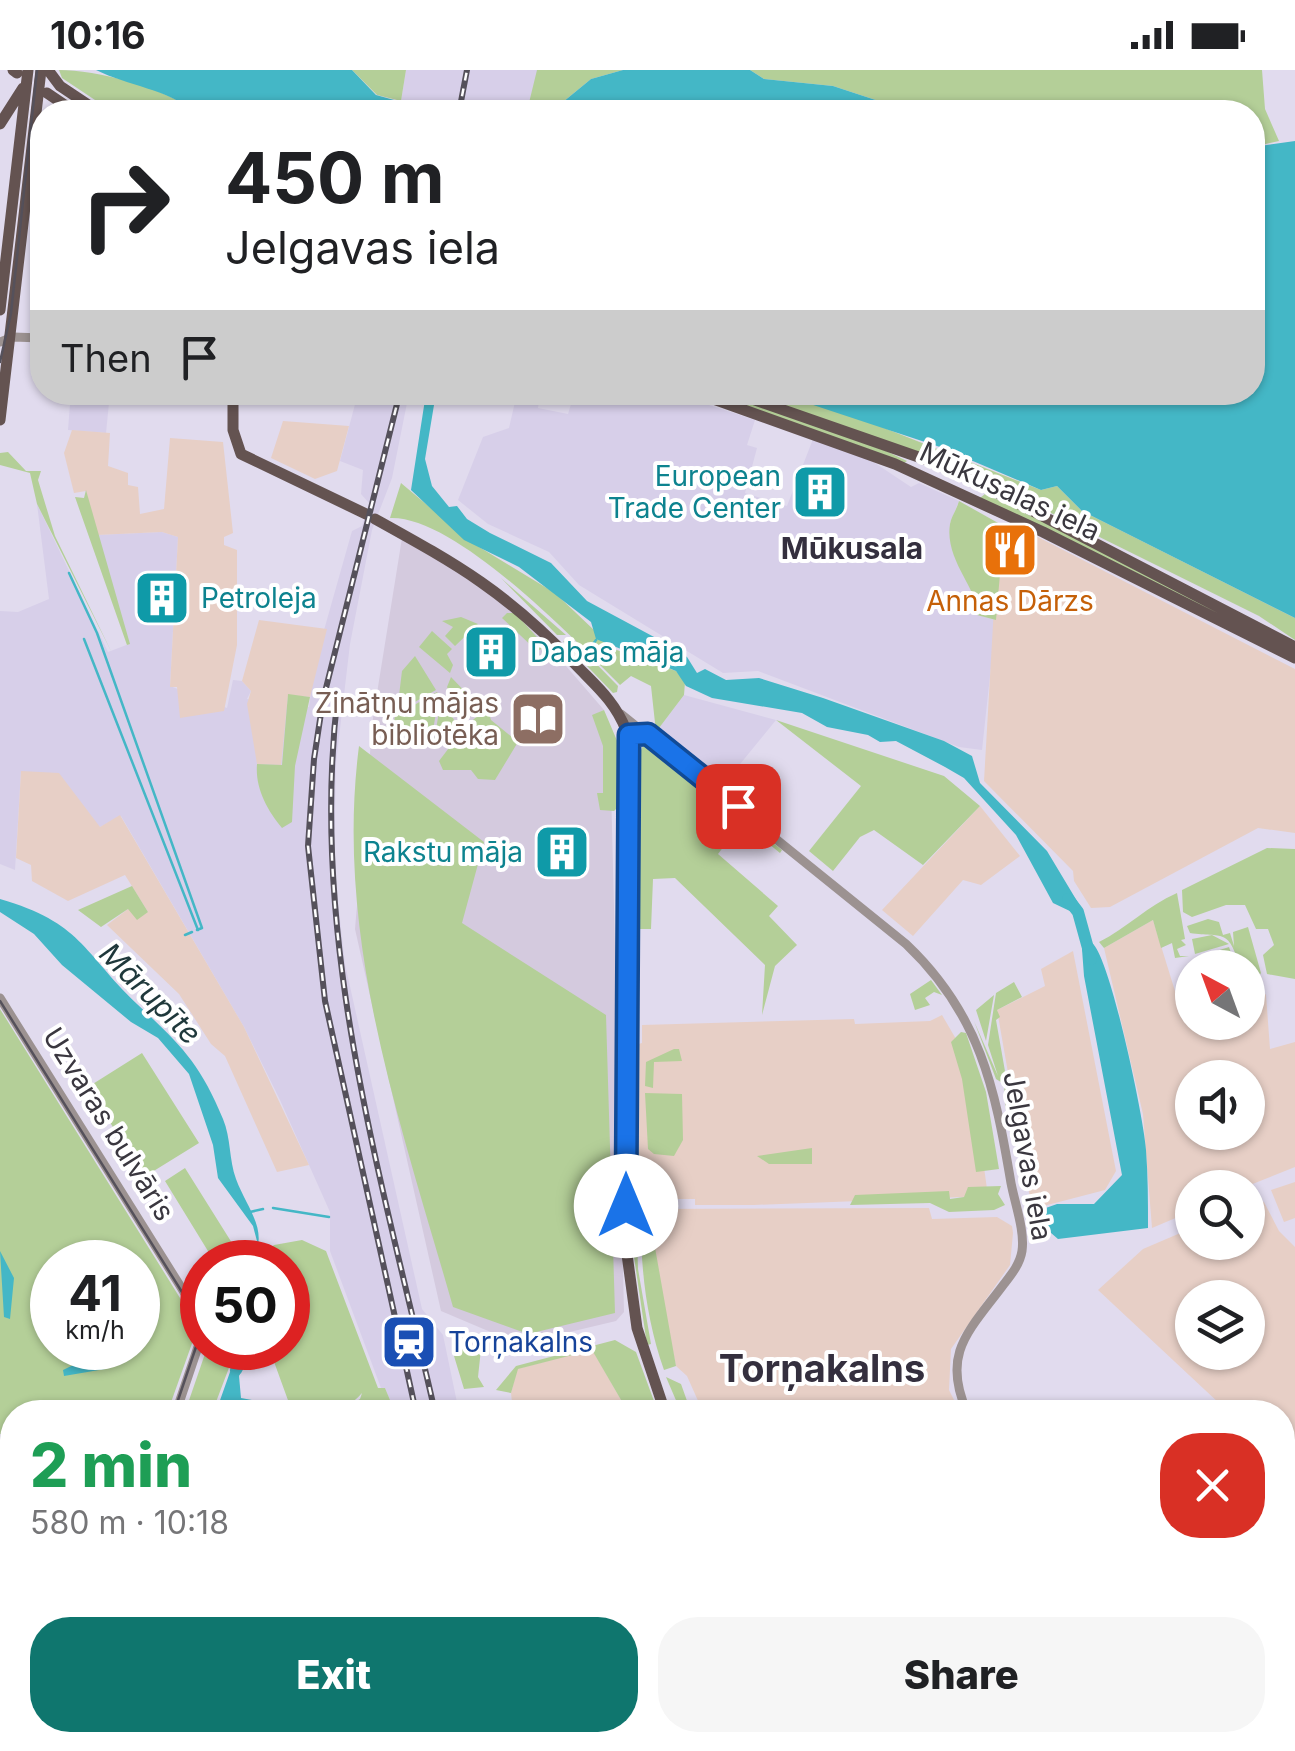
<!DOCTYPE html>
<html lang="en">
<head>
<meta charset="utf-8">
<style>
  :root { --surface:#fff; --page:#f6f6f6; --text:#202124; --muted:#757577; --accent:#0f766e }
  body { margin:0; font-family:Inter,sans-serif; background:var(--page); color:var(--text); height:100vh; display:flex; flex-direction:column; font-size:38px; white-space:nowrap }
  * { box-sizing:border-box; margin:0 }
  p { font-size:32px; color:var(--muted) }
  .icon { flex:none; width:55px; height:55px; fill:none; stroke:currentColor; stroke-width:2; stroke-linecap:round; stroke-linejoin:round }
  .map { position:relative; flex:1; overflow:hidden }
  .details { position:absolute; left:0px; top:1330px; width:1295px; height:352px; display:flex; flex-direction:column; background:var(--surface); border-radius:40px 40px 0 0; box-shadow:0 2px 8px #0004 }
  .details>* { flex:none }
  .top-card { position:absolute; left:30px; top:30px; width:1235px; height:305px; border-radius:40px; box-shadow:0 2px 8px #0004; background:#fff; color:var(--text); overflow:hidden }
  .needle { width:65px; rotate:319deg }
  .fabs { position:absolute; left:1175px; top:880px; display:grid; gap:20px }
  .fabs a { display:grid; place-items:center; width:90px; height:90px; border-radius:50%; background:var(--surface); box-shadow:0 2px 8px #0004; font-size:50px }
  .speed { position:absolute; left:30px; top:1170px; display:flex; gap:20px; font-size:50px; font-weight:700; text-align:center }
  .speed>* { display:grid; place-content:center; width:130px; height:130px; border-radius:50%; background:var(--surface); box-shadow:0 2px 8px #0004; line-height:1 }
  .speed small { font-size:25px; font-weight:400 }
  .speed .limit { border:15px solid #d22; background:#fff; color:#111 }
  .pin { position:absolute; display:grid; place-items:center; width:85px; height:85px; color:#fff; margin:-42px; border-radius:20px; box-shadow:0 5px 15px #0006 }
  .me { position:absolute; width:110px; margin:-55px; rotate:0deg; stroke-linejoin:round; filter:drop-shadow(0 0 8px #0008) }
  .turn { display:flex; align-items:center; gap:35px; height:210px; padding:0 30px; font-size:45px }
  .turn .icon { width:130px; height:130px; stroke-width:2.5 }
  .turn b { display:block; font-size:70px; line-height:85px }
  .then { display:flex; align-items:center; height:95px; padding:0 30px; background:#0003; gap:20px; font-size:38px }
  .round { display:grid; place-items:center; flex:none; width:105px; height:105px; border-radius:40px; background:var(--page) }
  .summary { display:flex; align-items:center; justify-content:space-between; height:170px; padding:0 30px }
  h1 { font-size:60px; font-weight:800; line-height:75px; color:#1e9e55 }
  .action { display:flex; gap:20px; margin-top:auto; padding:20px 30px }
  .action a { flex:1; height:115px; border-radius:40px; background:var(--accent); color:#fff; font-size:40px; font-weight:800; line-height:115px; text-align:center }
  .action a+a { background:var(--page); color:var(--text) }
  .status { display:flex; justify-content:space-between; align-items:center; height:70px; padding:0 50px; background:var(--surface); direction:ltr }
  .status svg { height:28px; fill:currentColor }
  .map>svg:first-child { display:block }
  .built { fill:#d7cfe9 }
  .industrial { fill:#e7cfc6; fill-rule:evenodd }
  .education { fill:#d4cade }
  .green { fill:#b4cf98; fill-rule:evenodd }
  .water { fill:#44b7c6 }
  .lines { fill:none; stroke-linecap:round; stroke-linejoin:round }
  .stream { stroke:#44b7c6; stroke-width:2.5 }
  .river { stroke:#44b7c6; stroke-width:12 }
  .minor { stroke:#9c9291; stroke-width:9 }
  .major { stroke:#645351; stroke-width:11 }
  .tram { stroke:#55515b; stroke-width:2.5 }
  .rail-casing { stroke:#55515b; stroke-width:6 }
  .rail { stroke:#fff; stroke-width:2.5; stroke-dasharray:8; stroke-linecap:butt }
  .route-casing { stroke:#114b97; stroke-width:25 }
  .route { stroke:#1a73e8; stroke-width:18 }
  .labels { text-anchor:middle; stroke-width:8; stroke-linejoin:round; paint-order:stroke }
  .culture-label { font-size:28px; fill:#0d838f; stroke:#fff; text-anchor:end }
  .street-label { font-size:28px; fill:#3a373f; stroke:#fff }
  .food-label { font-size:28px; fill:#c56008; stroke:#fff }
  .education-label { font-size:28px; fill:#785e54; stroke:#fff; text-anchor:end }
  .transit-label { font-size:28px; fill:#164399; stroke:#fff; text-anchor:start }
  .neighbourhood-label { font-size:30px; font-weight:bold; fill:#342f3e; stroke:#fff }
  .water-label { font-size:30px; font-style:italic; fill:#1f383b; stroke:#fff }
  .district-label { font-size:38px; font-weight:bold; fill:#342f3e; stroke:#fff }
</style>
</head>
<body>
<div class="status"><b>10:16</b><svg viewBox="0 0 49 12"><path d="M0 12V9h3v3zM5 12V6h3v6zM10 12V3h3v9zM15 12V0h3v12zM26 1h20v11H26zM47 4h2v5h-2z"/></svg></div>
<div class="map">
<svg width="1295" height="1681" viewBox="0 0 1295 1681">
  <rect width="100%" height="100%" fill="#e1dbee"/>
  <path class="built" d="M406,0H623L600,5L525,42H438L401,31Z
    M669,322L755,350L747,375L757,378L745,423L787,436L813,369L872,391L911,417L919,413L959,431L950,453L977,529L978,545L996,550L982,680L959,677L758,601L723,603L579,515L549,482L488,454L458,430L483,367L509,358L517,323H540L538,338L568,344L571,334L589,335L593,323Z
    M58,323H110L106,363L68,360L70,334Z
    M358,323H409L392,408L372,460L350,574L336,693L334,797L345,894L422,1239L443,1265L459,1342H395L385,1318H381L330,1181V1142L280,1030L244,957L121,746L100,757L21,701L15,800L0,794V541L18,542L49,529L37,434L108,582L129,574L97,465L162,462L178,467L170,616L227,638L233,610L242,611L251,621L247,629L309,637L315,592L352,461L362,456L369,433L361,424L363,400L340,391Z
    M684,625L776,650L723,715L656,662Z
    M489,1670H525L528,1681H491Z"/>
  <path class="industrial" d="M283,351L349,356L337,401L315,409L271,388Z
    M72,360L110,363L108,396L128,403V415L138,417L140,444L164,439L170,368L223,372L233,463L224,467V475L237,480V575L224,641L180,648L177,617H170L178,467L162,462L97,465L86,421L74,423L64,383Z
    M1030,463L1295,599V763L1258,758L1110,837L1091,838L1074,811L1073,801L984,711L997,485H1027Z
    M259,550L327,559L310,627L288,625L281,695L257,694L247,634L251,621L242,611Z
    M21,701L59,703L100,757L120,745L244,957L309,1095L277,1102L225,986L211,974L179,924L107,855L128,839L148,842L125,805L68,831L32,811L31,795L16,788Z
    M980,736L1020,786L981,815L963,810L913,866L882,840Z
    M1153,850L1179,934L1192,931V952H1248V916L1255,913L1266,925L1270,979L1295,972V1097L1245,1117L1192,1118V1141L1152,1158L1143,1044L1104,878ZM1192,1008H1248V1062H1192Z
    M1073,881L1116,1101L1105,1120L1032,1139L997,940L1045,916L1041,899Z
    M942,945L956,969L981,1076L988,1126L754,1135H695V1129H655V1100L641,1093L635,1075V975L642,973V955L854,949L855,954L930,951Z
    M1295,1112V1148L1284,1152L1271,1120Z
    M1253,1130L1264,1132L1279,1161L1295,1177V1402L1283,1392L1282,1342H1234L1220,1334L1098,1220L1143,1179L1192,1158V1172H1248V1133ZM1192,1228H1248V1282H1192Z
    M929,1138L932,1149L997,1147L1012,1156L1013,1163L1010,1195L951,1279L949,1320L960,1342H703L687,1306L676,1296L656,1200L651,1139Z
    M592,1279L628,1342H513L511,1323L517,1299Z
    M1089,1670H1163L1164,1674L1109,1681Z"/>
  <path class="education" d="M402,468L492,523L547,574L604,640L598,643L610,676L624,1242L616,1251L519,1274L441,1241L355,859L373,648Z"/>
  <path class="green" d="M59,0C96,0 166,17 194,42H113L62,8Z
    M352,0H406L401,31L377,25Z
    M537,0H623L591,9L563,32L527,41Z
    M750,0H1262L1265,39L1279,71L1253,77L1252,42H912L833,16L764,9Z
    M40,216L38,232L42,233V259L31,249L32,219Z
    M707,323H720L861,369L907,391L903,394Z
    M747,323H796L1041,420L1057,416L1082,441L1295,548V570L1259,546L950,393Z
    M8,382L26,401H41L38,410L55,466L111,581L37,434L30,403L0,395V383Z
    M401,413L471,472L555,523L614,579L676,601L685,612L684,625L656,662L651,616L631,606L620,615C575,570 455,445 390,448Z
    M86,420L130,574L127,575L75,427L84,428Z
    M985,424L1053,454L1284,577L980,428Z
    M959,431L1007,458L1002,468L993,466L1000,504L996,550L977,545C981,522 944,491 950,454C951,447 957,439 959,431Z
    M501,508L566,565H557Z
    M507,543H515L546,577L537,581L502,548Z
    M461,547L478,554L455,576L445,566L453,557L442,551Z
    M432,561L452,579L447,584L453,595L450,603L419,577Z
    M573,570L618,616L617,622L613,623L563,571Z
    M415,586L436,620L397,642L402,601Z
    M451,607L474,631L468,629L462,648L447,617Z
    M437,622L439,626L430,677L394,652L395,646Z
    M288,624L310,627L295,696L292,752L282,758C267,740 255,718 257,694L282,695Z
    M441,629L461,661L487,637L491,650L518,672L495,710L478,709L471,700H443L439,691L458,666L449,664L433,678Z
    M604,640L618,673L619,736L614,741L600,740L597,723H603V676L592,645Z
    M776,650L944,706L980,736L923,795L874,760L860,767L833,801L809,781L861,716Z
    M646,670L782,780L780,783L742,752L718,784L778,836L769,846L797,875L775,896L762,945L765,895L675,808L653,809L651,859H637V688Z
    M359,676L484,772L462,853L606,945L615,1243L528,1264L453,1237C401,1054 334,869 359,676Z
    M1267,778L1295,779V909L1267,904L1263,885L1274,875L1268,859H1256L1245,835H1226L1192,847L1183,842L1182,820Z
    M132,816L148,842L137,850L128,839L101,857L78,840Z
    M1177,823L1185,869L1181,870L1186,875L1177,879L1180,886H1189L1175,888L1172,873L1161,878L1153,850L1104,878L1099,872C1127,858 1147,836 1177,823Z
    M1208,849L1219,852L1223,865L1230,863L1234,876L1233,862L1248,857L1261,903L1255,913L1248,916V898L1240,897C1228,857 1223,868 1190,863L1187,856Z
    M1212,865L1229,874L1195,884L1192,869Z
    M1229,877L1236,897H1198L1195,888Z
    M931,910L942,925L934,922L925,928L930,935L915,940L910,924Z
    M1014,912L1022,927L997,940L1000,947L996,950L1012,1041H1006L1004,1014L996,1009L974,951L998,1006L988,975L996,923Z
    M994,925L986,971L976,940Z
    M0,939L190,1244L195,1265L169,1338L12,1342V1364H0ZM52,1192H138V1278H52Z
    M961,962L966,963L986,1022L999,1099L976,1102L962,1009L951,972Z
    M674,979H679L682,991L654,992L653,1018L645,1016L646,992Z
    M142,983L199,1073L144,1107L88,1017Z
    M645,1023L682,1024L683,1070L674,1086L654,1084L648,1079Z
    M812,1078V1094H769L757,1086Z
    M185,1098L232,1173L211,1186L165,1111Z
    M1001,1116L998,1124L1005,1135L994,1140L949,1142L930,1133L850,1135L855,1125L949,1121L950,1129L964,1127L968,1117Z
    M636,1138L638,1199L651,1274L647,1275L632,1173Z
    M648,1138L676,1296L664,1300C646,1249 640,1195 641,1141L648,1143Z
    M302,1170L326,1181L378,1318H385L395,1342H338L360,1329L362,1323C344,1344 319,1347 297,1330L289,1333L269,1278H288V1192H256L274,1175Z
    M615,1270L636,1282L658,1342H628L592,1280L518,1299L511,1323L496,1320L516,1296Z
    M207,1278L235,1282L216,1332L318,1342H185Z
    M459,1279H481L478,1307L484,1317L464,1319L454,1286Z
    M666,1307L681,1314L691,1342H681Z
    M12,1486V1570L0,1579V1498Z
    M12,1642V1670H152L156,1681H0V1647Z
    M365,1670H431L436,1681H371Z
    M627,1670H851L846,1681H642Z"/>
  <path class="water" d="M96,0H352L376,25L438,42H194C168,19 128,16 96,0Z
    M623,0H750L764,9L833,16L912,42H525L563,32L591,9Z
    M1295,71V548L1082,441L1057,416L1041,420L940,377L777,323L1252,322L1253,77Z
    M426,323H436L425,389L432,416L449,437L457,436L467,449L490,463L551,493L587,531L669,575L687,587L697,603L705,599L726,610L759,608L823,628L944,671L972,686L980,713L1047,781L1083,841L1074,843L1053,833L1016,765L964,708L945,697L896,671L880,672L868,665L827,657L802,643L712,628L686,616L676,601L596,569L591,552L519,497L464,470L411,420Z
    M0,829C82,853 82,881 137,934C180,974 200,993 223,1049C231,1068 229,1090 236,1109C247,1139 271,1162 251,1192L258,1175L253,1156L218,1108L213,1075L189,1004L158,968L131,952L62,895L34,864L0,842Z
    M1092,873C1110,886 1144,1049 1146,1080C1148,1106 1148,1132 1148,1158L1058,1169L1029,1144L1057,1134H1094L1122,1105L1084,906L1082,879Z
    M0,1181L14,1208L10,1249L4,1247Z
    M243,1284L247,1287L239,1306L241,1328L318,1342L239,1333L226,1336L223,1342H203L218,1336L230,1302Z
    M90,1287L102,1290L105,1299L64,1306L63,1300Z
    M12,1658V1670H142L144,1681H7Z"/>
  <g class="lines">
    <path class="stream" d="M69,503L97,563L202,858L197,860
      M84,569L198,860
      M588,581L596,570
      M185,865L192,862
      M273,1138L329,1147
      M250,1142L263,1139"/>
    <path class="river" d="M1068,829L1078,842L1091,889
      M236,1300L248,1278"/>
    <path class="minor" d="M0,272L13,267L42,268
      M621,644L906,874C980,944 995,1018 1011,1113C1015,1134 1025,1161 1022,1181C1020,1194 1011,1205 1004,1214C969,1261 941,1283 967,1342
      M0,928L199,1246L200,1271L176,1342
      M0,1589L12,1579
      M164,1670L167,1681
      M1045,1670L1068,1681
      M860,1681L870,1670"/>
    <path class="major" d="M13,0L17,3
      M48,0L60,16L99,42
      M47,23L75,42
      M0,54L23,18
      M0,240L28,0
      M233,322V360L241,384L366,444
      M694,322L895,394L1043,462L1295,588
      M732,322L950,398L1295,577
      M0,350L41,0
      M375,449C460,496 506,522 575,594C595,615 615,631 626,660V1177L637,1258L665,1342
      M874,1670L881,1681"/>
    <path class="tram" d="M0,292L11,243L37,0
      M0,931L197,1246L198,1271L174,1342
      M886,1670L893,1681"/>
    <g class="rail-casing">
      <path id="rail" d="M459,42L467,0
        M400,322L323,630L314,689L308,776L325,931L416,1342
        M338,623C308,868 381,1105 435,1342
        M504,1670L506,1681"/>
    </g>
    <use href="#rail" class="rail"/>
  </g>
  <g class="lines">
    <g class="route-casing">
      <path id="route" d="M626,1136L629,665L648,664L738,736"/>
    </g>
    <use href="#route" class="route"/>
  </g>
  <defs>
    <g id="building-square" transform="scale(2.875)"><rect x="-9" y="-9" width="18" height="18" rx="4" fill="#0f9aa8" stroke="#fff"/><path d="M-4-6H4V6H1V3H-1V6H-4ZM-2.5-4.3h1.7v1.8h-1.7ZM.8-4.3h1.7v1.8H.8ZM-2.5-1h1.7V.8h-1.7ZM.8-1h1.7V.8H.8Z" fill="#fff"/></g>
    <g id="restaurant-square" transform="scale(2.875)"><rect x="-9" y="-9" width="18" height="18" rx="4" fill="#e8710a" stroke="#fff"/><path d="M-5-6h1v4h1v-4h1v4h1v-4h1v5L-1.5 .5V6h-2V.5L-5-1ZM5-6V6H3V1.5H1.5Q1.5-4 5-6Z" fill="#fff"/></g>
    <g id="library-square" transform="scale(2.875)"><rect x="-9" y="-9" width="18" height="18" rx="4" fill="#8d6e63" stroke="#fff"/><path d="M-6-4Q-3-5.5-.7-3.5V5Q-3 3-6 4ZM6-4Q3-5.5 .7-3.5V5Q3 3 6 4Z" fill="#fff"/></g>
    <g id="station-square" transform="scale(2.875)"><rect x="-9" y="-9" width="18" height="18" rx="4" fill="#1a4fb4" stroke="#fff"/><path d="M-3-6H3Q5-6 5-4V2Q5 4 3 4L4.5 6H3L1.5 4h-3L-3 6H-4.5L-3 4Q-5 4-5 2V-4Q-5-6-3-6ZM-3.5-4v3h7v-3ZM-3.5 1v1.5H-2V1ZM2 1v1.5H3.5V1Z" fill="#fff"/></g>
  </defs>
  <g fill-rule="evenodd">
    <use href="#building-square" x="820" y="422"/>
    <use href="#restaurant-square" x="1010" y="480"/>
    <use href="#building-square" x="162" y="528"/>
    <use href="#building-square" x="491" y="582"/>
    <use href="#library-square" x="538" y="649"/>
    <use href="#building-square" x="562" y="782"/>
    <use href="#station-square" x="409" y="1272"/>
  </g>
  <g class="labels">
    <g class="culture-label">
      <text x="781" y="416">European<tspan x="781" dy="32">Trade Center</tspan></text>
      <text x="201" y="538" text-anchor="start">Petroleja</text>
      <text x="530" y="592" text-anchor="start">Dabas māja</text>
      <text x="523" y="792">Rakstu māja</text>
    </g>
    <g class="street-label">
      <text transform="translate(1010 421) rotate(25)" y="10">Mūkusalas iela</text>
      <text transform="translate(109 1054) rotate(58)" y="10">Uzvaras bulvāris</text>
      <text transform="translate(1028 1086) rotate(80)" y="10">Jelgavas iela</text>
    </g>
    <g class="food-label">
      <text x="1010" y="541">Annas Dārzs</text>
    </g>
    <g class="education-label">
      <text x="499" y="643">Zinātņu mājas<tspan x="499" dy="32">bibliotēka</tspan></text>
    </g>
    <g class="transit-label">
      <text x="448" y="1282">Torņakalns</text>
    </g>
    <g class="neighbourhood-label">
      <text x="852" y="489">Mūkusala</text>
    </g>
    <g class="water-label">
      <text transform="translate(150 924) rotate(45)" y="10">Mārupīte</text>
    </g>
    <g class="district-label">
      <text x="822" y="1312">Torņakalns</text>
    </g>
  </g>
</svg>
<div class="fabs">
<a><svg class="needle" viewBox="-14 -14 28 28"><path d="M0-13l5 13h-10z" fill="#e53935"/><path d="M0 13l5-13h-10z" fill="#757577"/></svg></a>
<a><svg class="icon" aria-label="sound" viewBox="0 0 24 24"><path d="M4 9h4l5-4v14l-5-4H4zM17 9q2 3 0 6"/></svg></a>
<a><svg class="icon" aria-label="search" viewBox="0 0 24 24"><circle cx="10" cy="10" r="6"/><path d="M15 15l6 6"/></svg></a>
<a><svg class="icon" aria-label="layers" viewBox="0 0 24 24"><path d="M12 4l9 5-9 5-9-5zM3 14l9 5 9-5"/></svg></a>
</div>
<div class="speed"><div>41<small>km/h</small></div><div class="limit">50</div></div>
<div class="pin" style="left:738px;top:736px;background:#d93025"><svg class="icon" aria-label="arrive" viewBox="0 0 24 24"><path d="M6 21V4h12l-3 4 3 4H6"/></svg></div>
<svg class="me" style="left:626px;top:1136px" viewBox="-20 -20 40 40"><circle r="19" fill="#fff"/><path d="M0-13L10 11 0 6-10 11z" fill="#1a73e8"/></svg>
<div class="top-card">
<div class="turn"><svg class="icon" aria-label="right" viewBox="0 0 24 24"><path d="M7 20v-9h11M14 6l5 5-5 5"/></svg><div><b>450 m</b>Jelgavas iela</div></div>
<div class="then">Then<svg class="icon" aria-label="arrive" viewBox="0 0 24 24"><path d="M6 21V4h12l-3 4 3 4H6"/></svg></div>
</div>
<section class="details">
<div class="summary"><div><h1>2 min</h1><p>580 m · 10:18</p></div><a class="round" style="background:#d93025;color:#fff"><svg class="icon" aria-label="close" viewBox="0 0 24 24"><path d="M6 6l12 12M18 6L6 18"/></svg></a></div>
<div class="action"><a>Exit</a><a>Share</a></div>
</section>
</div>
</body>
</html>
